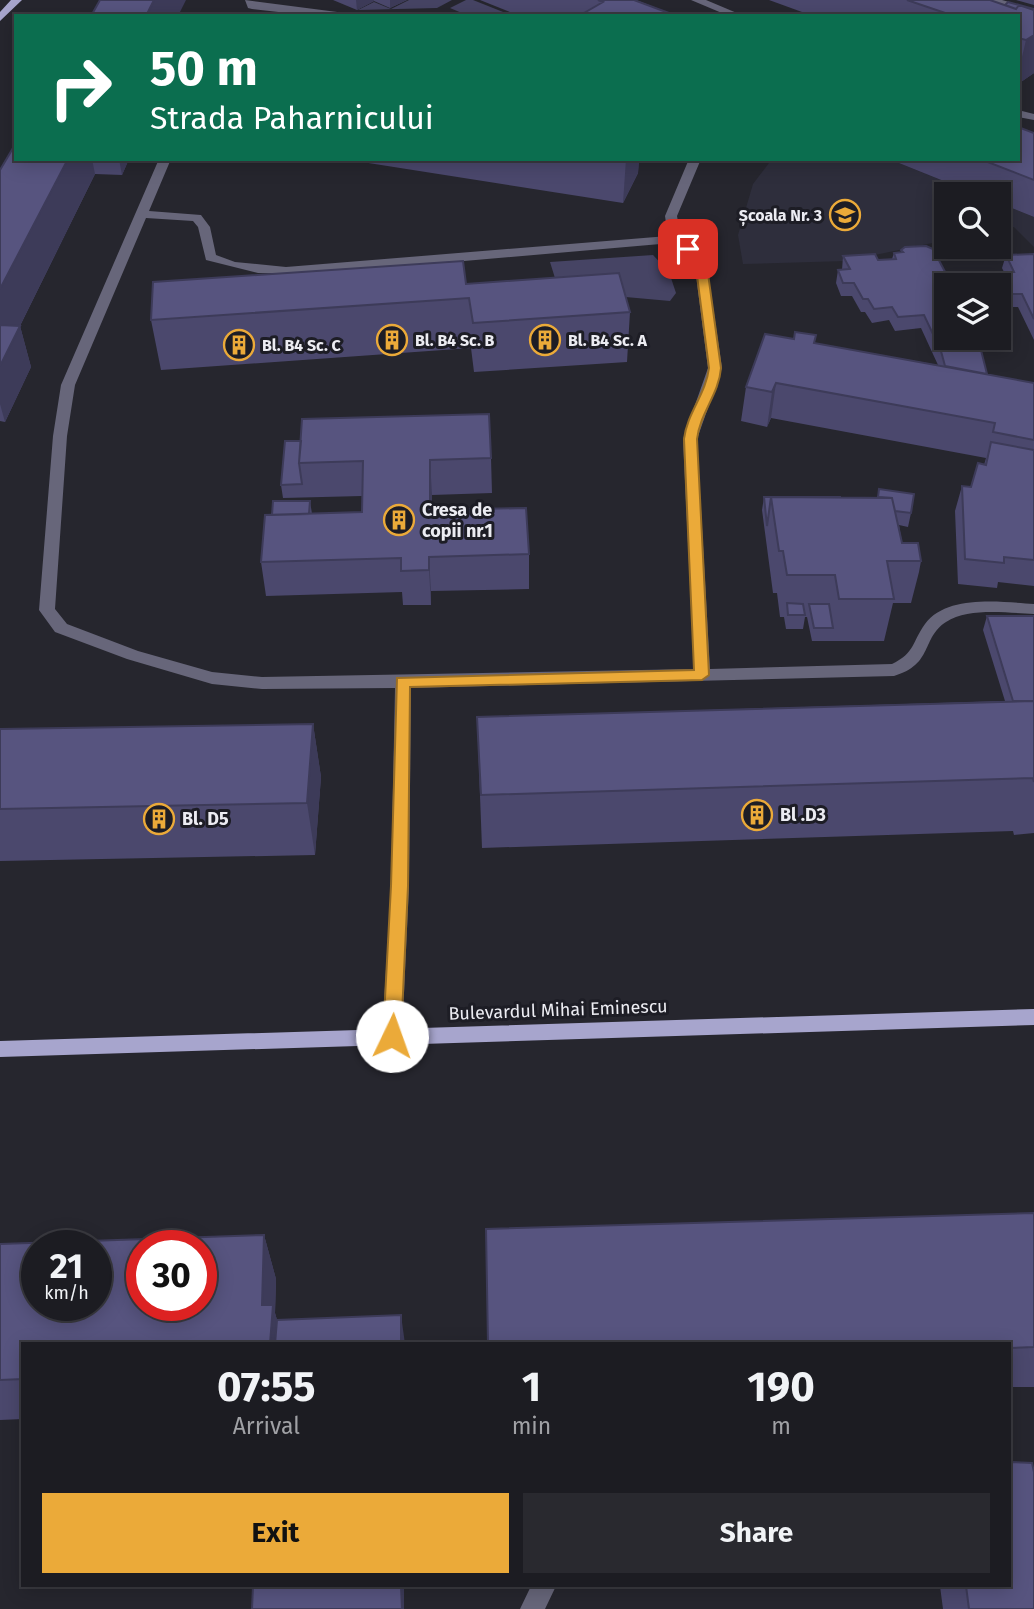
<!DOCTYPE html>
<html lang="en">
<head>
<meta charset="utf-8">
<style>
  :root { --surface:#1c1c22; --page:#29292f; --text:#f1f3f6; --muted:#a0a1a5; --line:#3a3a40; --accent:#ebaa39 }
  body { margin:0; font-family:"Fira Sans",sans-serif; background:var(--page); color:var(--text); height:100vh; display:flex; flex-direction:column; font-size:26px; white-space:nowrap }
  * { box-sizing:border-box; margin:0 }
  p { font-size:23px; color:var(--muted) }
  .icon { flex:none; width:38px; height:38px; fill:none; stroke:currentColor; stroke-width:2; stroke-linecap:round; stroke-linejoin:round }
  .map { position:relative; flex:1; overflow:hidden }
  .drawer { position:absolute; left:21px; top:1342px; width:990px; height:245px; display:flex; flex-direction:column; background:var(--surface); border-radius:0px; box-shadow:0 4px 18px #0003,0 0 0 2px var(--line) }
  .drawer>* { flex:none }
  .banner { position:absolute; left:14px; top:14px; width:1006px; height:147px; border-radius:0px; box-shadow:0 4px 18px #0003,0 0 0 2px var(--line); background:#0b6e4f; color:#fff; overflow:hidden }
  .tools { position:absolute; left:934px; top:182px; display:grid; gap:14px }
  .tools a { display:grid; place-items:center; width:77px; height:77px; border-radius:0px; background:var(--surface); box-shadow:0 4px 18px #0003,0 0 0 2px var(--line); font-size:35px }
  .speed { position:absolute; left:21px; top:1230px; display:flex; gap:14px; font-size:35px; font-weight:700; text-align:center }
  .speed>* { display:grid; place-content:center; width:91px; height:91px; border-radius:50%; background:var(--surface); box-shadow:0 4px 18px #0003,0 0 0 2px var(--line); line-height:1 }
  .speed small { font-size:18px; font-weight:400 }
  .speed .limit { border:10px solid #d22; background:#fff; color:#111 }
  .pin { position:absolute; display:grid; place-items:center; width:60px; height:60px; color:#fff; margin:-30px; border-radius:14px; box-shadow:0 4px 10px #0006 }
  .me { position:absolute; width:77px; margin:-38px; rotate:3deg; stroke-linejoin:round; filter:drop-shadow(0 0 5px #0008) }
  .turn { display:flex; align-items:center; gap:24px; height:147px; padding:0 21px; font-size:32px }
  .turn .icon { width:91px; height:91px; stroke-width:2.5 }
  .turn b { display:block; font-size:49px; line-height:60px }
  .eta { display:flex; justify-content:space-evenly; align-items:center; height:119px; text-align:center }
  .eta b { font-size:42px; font-weight:700; line-height:49px }
  .cta { display:flex; gap:14px; margin-top:auto; padding:14px 21px }
  .cta a { flex:1; height:80px; border-radius:0px; background:var(--accent); color:#111; font-size:28px; font-weight:700; line-height:80px; text-align:center }
  .cta a+a { background:var(--page); color:var(--text) }
  .map>svg:first-child { display:block }
  .built { fill:#2e2e3c }
  .green { fill:#464464 }
  .lines { fill:none; stroke-linecap:round; stroke-linejoin:round }
  .minor { fill:#67667a; fill-rule:evenodd }
  .major { fill:#a7a5cd; fill-rule:evenodd }
  .wall { fill:#4b486d }
  .shaded-wall { fill:#3d3b59 }
  .building { fill:#57547f; stroke:#3d3b59; stroke-width:2; fill-rule:evenodd }
  .route { fill:#ebaa39; stroke:#996e25; stroke-width:2 }
  .labels { text-anchor:middle; stroke-width:6; stroke-linejoin:round; paint-order:stroke }
  .far-poi-label { font-size:16px; font-weight:bold; fill:#ececf2; stroke:#1d1d25; text-anchor:start }
  .poi-label { font-size:18px; font-weight:bold; fill:#ececf2; stroke:#1d1d25; text-anchor:start }
  .street-label { font-size:18px; fill:#ececf2; stroke:#1d1d25 }
</style>
</head>
<body>
<div class="map">
<svg width="1034" height="1609" viewBox="0 0 1034 1609">
  <rect width="100%" height="100%" fill="#26262e"/>
  <path class="built" d="M772,159H889L976,194H947V240L846,261L743,264L738,235L753,184Z
    M999,203L1034,217V247L1014,227L999,230Z"/>
  <path class="green" d="M409,0H452L437,8L358,10L374,2L391,9Z
    M466,0H473L513,16H469L450,8Z
    M653,255L669,272L676,293L670,301L559,291L550,262Z"/>
  <g class="lines">
    <path class="minor" d="M245,0L345,13L350,16H314L252,9L248,8Z
      M691,0H706L744,16H729Z
      M986,0H1002L1034,9V15Z
      M1018,110L1034,114V120L1018,117Z
      M159,159H171L149,211L201,215L210,227L216,255L235,262L286,267L668,236L665,216L689,159H701L677,216L681,238L706,259L722,368L697,439L710,669L892,664C915,653 912,642 925,624C947,594 1002,602 1034,604V614C1008,613 969,607 946,622C921,638 934,664 894,676L411,688L409,886L402,1036L399,1042L392,1044L385,1042L382,1036L391,886L395,688L262,689L212,684L127,659L55,632L39,610L53,436L61,385ZM146,218L193,221L198,227L206,260L258,273L315,274L672,243L694,260L708,368L683,439L694,669L262,677L212,672L138,651L67,624L55,609L67,436L75,385Z
      M531,1586H556L545,1609H520Z"/>
    <path class="major" d="M11,0H22L0,21V12Z
      M1034,1009V1025L0,1057V1041Z"/>
  </g>
  <path class="wall" d="M333,0H407L390,8L374,1L357,10Z
    M480,0H636L677,16H520Z
    M769,0H990L1005,5L1034,9V73L1018,84V16H813Z
    M1016,0H1034V5Z
    M1034,133V217L999,203V194H976L889,159H1018Z
    M16,159H129L122,175L95,174L20,326L31,367L5,422L0,421V170Z
    M362,159H639L638,173L623,203L362,162Z
    M901,250L947,285L987,374L1034,383V586L998,582L997,588L958,584L955,511L962,486L971,487L984,465L986,458L771,418L767,427L741,421L746,387L814,343L938,365L921,328L895,331L889,320L872,323L865,312H861L852,296H841L836,283L838,270H842L843,256L878,260L892,259L894,253L901,252Z
    M1034,254V340L1018,307H1004L999,296V285H994L998,272H1004L1002,268L1006,255Z
    M466,284L630,312L627,362L474,372L471,348L161,370L151,320Z
    M285,441L491,458L492,493L432,495V510L529,554V589L431,591V605H403L402,592L266,596L261,562L272,515L310,501L312,514L362,512V496L283,498L281,485Z
    M764,497L911,513L908,527L899,525L902,543L921,561L919,572L911,603H893L884,641H812L807,617H805L803,629H786L784,617H780L777,593H773L762,510Z
    M987,616H1034V833L1014,835L1013,831L482,848L477,717L1005,701L983,630Z
    M313,724L321,777L315,855L0,861V729Z
    M1034,1213V1387H1010V1344Z
    M264,1235L276,1279L275,1313L277,1320L23,1344V1419L0,1420V1244Z
    M940,1586H1010L1034,1609H943Z"/>
  <path class="shaded-wall" d="M154,0H186L178,16H146Z
    M356,0H374V1L357,10Z
    M390,0H407L390,8Z
    M1034,35V73L1018,84V74L1026,40Z
    M68,159H92L95,174L0,366V289Z
    M119,159H129L122,175Z
    M626,159H639L638,173L623,203Z
    M20,326L31,367L5,422L0,404V366Z
    M776,383L771,418L767,427L772,392Z
    M430,460L432,495V545L430,510Z
    M429,557L431,591V605L429,570Z
    M313,724L321,777L315,855L307,803Z
    M264,1235L276,1279L275,1313L284,1344H270L262,1305Z
    M401,1315L405,1344H401Z
    M401,1586H404V1609H402Z"/>
  <path class="building" d="M100,0H154L146,16H91Z
    M598,0H634L677,16H592L584,13L603,2Z
    M907,0H990L1016,9L1019,5L1034,10V35L1026,40L1018,38V16H954Z
    M1008,2L1034,9V10L1019,5L1016,9L1005,5Z
    M1018,127L1034,133V180L980,159H1018Z
    M16,143V159H68L0,289V170Z
    M926,246L933,249L952,285H947V338H976L980,346L987,374L945,366L941,351L924,315L898,317L892,307L874,309L868,299H863L854,283H843L838,270L850,269L843,256L875,254L878,260L896,259L894,253L903,252L901,250L905,247Z
    M1034,254V319L1022,294H1008L998,272H1014L1006,255Z
    M463,261L466,284L619,273L630,312L473,323L469,298L151,320L153,282Z
    M0,325L20,326L0,366Z
    M795,332L816,335L814,343L1034,383V440L993,432L995,423L776,383L772,392L746,387L765,334L794,339Z
    M489,414L491,458L430,460V510L526,508L529,554L429,557V570L401,571V558L261,562L265,515L362,512L363,461L299,463L302,419Z
    M285,441H301L299,463L302,484L281,485Z
    M991,442L1034,450V560L1004,557V563L965,559L962,486L971,487L978,463L986,465Z
    M879,489L914,494L911,513L895,511L892,498L878,497Z
    M764,497H841H771L767,526Z
    M771,497L892,498L902,543H918L921,561H887L894,599H839L835,575H787L783,551H779Z
    M273,501H310L309,514L272,515Z
    M787,603L803,604L805,615H788Z
    M809,604H829L833,628H814Z
    M987,616H1034V701H1013Z
    M1034,701V782L1033,778L481,795L477,717Z
    M313,724L307,803L0,809V729Z
    M1034,1213V1347L1010,1348V1344H488L486,1229Z
    M264,1235L262,1305H273L270,1344H23V1379L0,1380V1244ZM37,1246H96V1306H37ZM142,1246H201V1306H142Z
    M401,1315V1344H275L277,1320Z
    M1010,1462L1032,1463L1034,1472V1609H969L966,1586H1010Z
    M253,1586H401L402,1609H252Z"/>
  <path class="route" d="M684,247H692L706,259L721,368C719,394 700,413 697,439L709,675L702,680L410,687L408,886L401,1036L398,1042H385L383,1036L391,886L397,678L694,670L684,439C687,413 706,394 709,368L695,260L684,251Z"/>
  <defs>
    <g id="school-ring" transform="scale(1.575)"><circle r="9.5" fill="#1d1d25" stroke="#ebaa39" stroke-width="1.5"/><path d="M0-5L7-2L0 1L-7-2ZM-4 1L0 2.5L4 1V4Q0 6-4 4Z" fill="#ebaa39"/></g>
    <g id="building-ring" transform="scale(1.575)"><circle r="9.5" fill="#1d1d25" stroke="#ebaa39" stroke-width="1.5"/><path d="M-4-6H4V6H1V3H-1V6H-4ZM-2.5-4.3h1.7v1.8h-1.7ZM.8-4.3h1.7v1.8H.8ZM-2.5-1h1.7V.8h-1.7ZM.8-1h1.7V.8H.8Z" fill="#ebaa39"/></g>
  </defs>
  <g fill-rule="evenodd">
    <use href="#school-ring" x="845" y="215"/>
    <use href="#building-ring" x="392" y="340"/>
    <use href="#building-ring" x="545" y="340"/>
    <use href="#building-ring" x="239" y="345"/>
    <use href="#building-ring" x="399" y="520"/>
    <use href="#building-ring" x="757" y="815"/>
    <use href="#building-ring" x="159" y="819"/>
  </g>
  <g class="labels">
    <g class="far-poi-label">
      <text x="822" y="221" text-anchor="end">Școala Nr. 3</text>
      <text x="415" y="346">Bl. B4 Sc. B</text>
      <text x="568" y="346">Bl. B4 Sc. A</text>
      <text x="262" y="351">Bl. B4 Sc. C</text>
    </g>
    <g class="poi-label">
      <text x="422" y="516">Cresa de<tspan x="422" dy="21">copii nr.1</tspan></text>
      <text x="780" y="821">Bl .D3</text>
      <text x="182" y="825">Bl. D5</text>
    </g>
    <g class="street-label">
      <text transform="translate(558 1010) rotate(-2)" y="6">Bulevardul Mihai Eminescu</text>
    </g>
  </g>
</svg>
<div class="tools">
<a><svg class="icon" aria-label="search" viewBox="0 0 24 24"><circle cx="10" cy="10" r="6"/><path d="M15 15l6 6"/></svg></a>
<a><svg class="icon" aria-label="layers" viewBox="0 0 24 24"><path d="M12 4l9 5-9 5-9-5zM3 14l9 5 9-5"/></svg></a>
</div>
<div class="speed"><div>21<small>km/h</small></div><div class="limit">30</div></div>
<div class="pin" style="left:688px;top:249px;background:#d93025"><svg class="icon" aria-label="arrive" viewBox="0 0 24 24"><path d="M6 21V4h12l-3 4 3 4H6"/></svg></div>
<svg class="me" style="left:392px;top:1036px" viewBox="-20 -20 40 40"><circle r="19" fill="#fff"/><path d="M0-13L10 11 0 6-10 11z" fill="#ebaa39"/></svg>
<div class="banner">
<div class="turn"><svg class="icon" aria-label="right" viewBox="0 0 24 24"><path d="M7 20v-9h11M14 6l5 5-5 5"/></svg><div><b>50 m</b>Strada Paharnicului</div></div>
</div>
<section class="drawer">
<div class="eta">
<div><b>07:55</b><p>Arrival</p></div>
<div><b>1</b><p>min</p></div>
<div><b>190</b><p>m</p></div>
</div>
<div class="cta"><a>Exit</a><a>Share</a></div>
</section>
</div>
</body>
</html>
